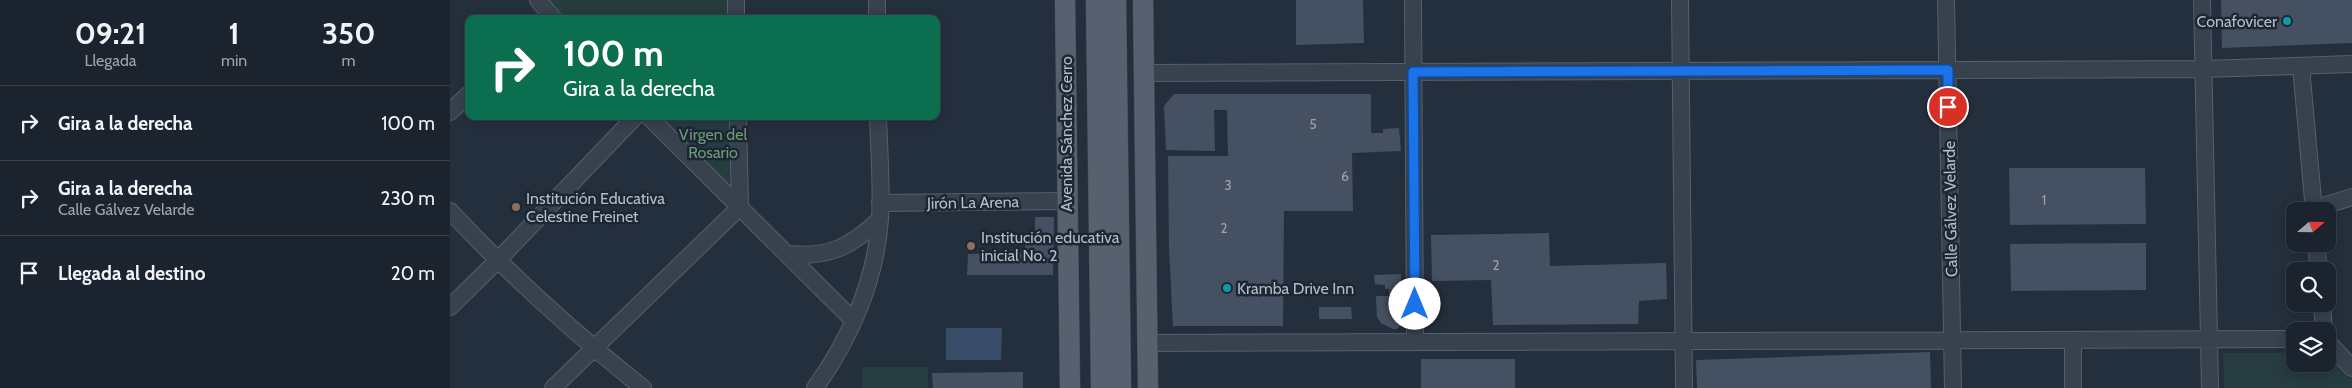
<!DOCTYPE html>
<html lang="es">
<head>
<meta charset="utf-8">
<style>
  :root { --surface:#1b232e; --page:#242b36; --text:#f1f3f6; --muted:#a0a4aa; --line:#39404a }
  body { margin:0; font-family:Cabin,sans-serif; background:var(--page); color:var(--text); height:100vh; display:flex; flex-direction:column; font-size:19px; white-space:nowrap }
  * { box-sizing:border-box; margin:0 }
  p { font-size:16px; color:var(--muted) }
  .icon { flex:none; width:28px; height:28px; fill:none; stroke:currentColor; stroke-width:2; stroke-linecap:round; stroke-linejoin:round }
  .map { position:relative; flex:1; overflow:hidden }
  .side { display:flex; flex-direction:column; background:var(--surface); width:450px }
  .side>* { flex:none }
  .banner { position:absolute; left:15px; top:15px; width:475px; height:105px; border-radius:10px; box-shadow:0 2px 12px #0003,0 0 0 1px var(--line); background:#0b6e4f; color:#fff; overflow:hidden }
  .needle { width:32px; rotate:70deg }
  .fabs { position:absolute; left:1836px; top:202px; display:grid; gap:10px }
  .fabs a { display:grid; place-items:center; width:50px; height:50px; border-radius:10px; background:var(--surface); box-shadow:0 2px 12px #0003,0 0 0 1px var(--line); font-size:25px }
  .pin { position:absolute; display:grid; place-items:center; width:42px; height:42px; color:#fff; margin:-21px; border:2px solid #fff; border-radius:50%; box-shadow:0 1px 5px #0007 }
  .me { position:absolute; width:55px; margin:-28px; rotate:0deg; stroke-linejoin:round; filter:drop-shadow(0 0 4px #0008) }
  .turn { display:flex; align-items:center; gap:18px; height:105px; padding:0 15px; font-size:22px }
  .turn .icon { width:65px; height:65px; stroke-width:2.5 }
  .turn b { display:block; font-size:35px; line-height:42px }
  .eta { display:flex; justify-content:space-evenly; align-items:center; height:85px; text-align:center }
  .eta b { font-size:30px; font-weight:700; line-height:35px }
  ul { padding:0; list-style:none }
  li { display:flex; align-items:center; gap:15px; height:75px; padding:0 15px; border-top:1px solid var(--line) }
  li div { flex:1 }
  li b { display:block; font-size:19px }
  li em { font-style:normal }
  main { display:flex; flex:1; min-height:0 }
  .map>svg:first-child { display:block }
  .green { fill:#263c3f }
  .water { fill:#394c67 }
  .building { fill:#455162 }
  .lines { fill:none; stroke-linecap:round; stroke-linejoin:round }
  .minor-casing { stroke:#565f6c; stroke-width:18 }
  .major-casing { stroke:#414a57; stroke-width:21 }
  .minor { stroke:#38414e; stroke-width:16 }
  .major { stroke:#56606e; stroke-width:20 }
  .route-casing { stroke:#114b97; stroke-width:12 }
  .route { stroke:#1a73e8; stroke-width:9 }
  .culture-dot { fill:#0f9aa8; stroke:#1d2633; stroke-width:2 }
  .education-dot { fill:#8d6e63; stroke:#1d2633; stroke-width:2 }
  .labels { text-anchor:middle; stroke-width:5; stroke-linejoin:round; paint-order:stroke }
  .number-label { font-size:14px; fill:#98a1af }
  .poi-label { font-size:16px; fill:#b4bcc9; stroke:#1d2633; text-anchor:start }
  .park-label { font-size:16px; fill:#6b9a76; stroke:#1d2633 }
  .street-label { font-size:16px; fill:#b4bcc9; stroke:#1d2633 }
</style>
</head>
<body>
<main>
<section class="side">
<div class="eta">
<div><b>09:21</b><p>Llegada</p></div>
<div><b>1</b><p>min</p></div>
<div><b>350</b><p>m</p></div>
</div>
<ul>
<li><svg class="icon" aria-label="right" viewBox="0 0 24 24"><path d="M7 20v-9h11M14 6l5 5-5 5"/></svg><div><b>Gira a la derecha</b></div><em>100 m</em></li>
<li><svg class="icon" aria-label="right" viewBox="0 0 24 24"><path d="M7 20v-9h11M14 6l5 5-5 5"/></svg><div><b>Gira a la derecha</b><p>Calle Gálvez Velarde</p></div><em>230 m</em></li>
<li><svg class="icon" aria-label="arrive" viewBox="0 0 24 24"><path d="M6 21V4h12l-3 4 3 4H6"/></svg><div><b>Llegada al destino</b></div><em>20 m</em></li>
</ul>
</section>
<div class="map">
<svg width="1902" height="388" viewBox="0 0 1902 388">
  <rect width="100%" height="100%" fill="#242f3e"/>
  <path class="green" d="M90,0H286V19H104Z
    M198,116H288L290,207Z
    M1773,353H1845V364H1878V354H1884L1902,372V388H1774Z
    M412,367H478V388H412Z"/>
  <path class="water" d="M496,328H552L551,360H496Z"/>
  <path class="building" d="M846,0H913L914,43L846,45Z
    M1771,0H1902V43L1772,48Z
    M724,94H921V133H933V129L949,128L951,151L902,153L903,211H834L833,326H723L719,249L718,156H778L777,110H764L765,151L716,150L714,106Z
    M1559,168H1695L1696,224L1560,225Z
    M585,217H604L603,275H517L518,254L585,253V251H575V242H585Z
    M1099,233L1100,266L1216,263L1217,299L1189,301L1188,324L1043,325L1041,280L982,281L981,235Z
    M1696,243V290L1561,291L1560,244Z
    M951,274V325L947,329H943L931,323L927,317L926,296H939V289H935V285L925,284L924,275Z
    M869,307H901L902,319H869Z
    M1480,352L1481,388H1247L1246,360Z
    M971,359H1065V388H971Z
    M573,372V388H483L482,373Z"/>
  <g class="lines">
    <g class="minor-casing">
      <path id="minor" d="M88,0L104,19
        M286,0V19
        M427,0V19
        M963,0L965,342
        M1230,0L1234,388
        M1496,0L1503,388
        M1752,0L1760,388
        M1851,67L1864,211
        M694,73L1754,69L1902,64
        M0,112L19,94
        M198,116L404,321
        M430,203L616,201
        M1863,209L1902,197
        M0,211C60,275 124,333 193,388
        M1866,244L1869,271
        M338,254C378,258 401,247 430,219
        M1872,304L1874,331
        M0,307L47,261L186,116
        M1623,340V388
        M1878,342L1902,368
        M697,343L1845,339
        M103,388L290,207L288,116
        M365,388C400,339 426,280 430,219C432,185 429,150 428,116"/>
    </g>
    <g class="major-casing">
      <path id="major" d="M615,0L620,388
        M646,0L651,388
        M666,0L671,388
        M693,0L698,388"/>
    </g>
    <use href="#minor" class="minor"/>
    <use href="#major" class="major"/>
  </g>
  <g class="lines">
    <g class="route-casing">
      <path id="route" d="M965,304L963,72L1498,70V107"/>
    </g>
    <use href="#route" class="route"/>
  </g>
  <g class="culture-dot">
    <circle cx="1837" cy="21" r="5"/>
    <circle cx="777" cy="288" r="5"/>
  </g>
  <g class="education-dot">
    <circle cx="66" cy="207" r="5"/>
    <circle cx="521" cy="246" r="5"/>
  </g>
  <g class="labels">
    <g class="number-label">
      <text x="863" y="129">5</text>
      <text x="895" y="181">6</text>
      <text x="778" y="190">3</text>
      <text x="1594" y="205">1</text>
      <text x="774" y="233">2</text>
      <text x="1046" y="270">2</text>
    </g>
    <g class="poi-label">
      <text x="1827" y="27" text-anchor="end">Conafovicer</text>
      <text x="76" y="204">Institución Educativa<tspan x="76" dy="18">Celestine Freinet</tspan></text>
      <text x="531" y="243">Institución educativa<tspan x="531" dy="18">inicial No. 2</tspan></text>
      <text x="787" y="294">Kramba Drive Inn</text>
    </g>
    <g class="park-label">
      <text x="263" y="140">Virgen del<tspan x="263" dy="18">Rosario</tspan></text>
    </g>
    <g class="street-label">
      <text transform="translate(616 134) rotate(-90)" y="6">Avenida Sánchez Cerro</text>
      <text transform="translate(523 202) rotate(-1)" y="6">Jirón La Arena</text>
      <text transform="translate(1500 209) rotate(-91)" y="6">Calle Gálvez Velarde</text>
    </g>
  </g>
</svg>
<div class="fabs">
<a><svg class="needle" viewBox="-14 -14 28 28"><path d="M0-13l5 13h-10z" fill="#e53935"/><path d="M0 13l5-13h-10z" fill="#a0a4aa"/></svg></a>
<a><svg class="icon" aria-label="search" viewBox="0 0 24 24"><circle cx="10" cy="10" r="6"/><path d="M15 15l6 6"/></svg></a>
<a><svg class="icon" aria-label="layers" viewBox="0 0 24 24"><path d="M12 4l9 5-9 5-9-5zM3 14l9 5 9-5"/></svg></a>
</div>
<div class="pin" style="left:1498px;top:107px;background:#d93025"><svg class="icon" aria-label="arrive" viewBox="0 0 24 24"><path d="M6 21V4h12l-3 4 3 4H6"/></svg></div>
<svg class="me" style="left:965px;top:304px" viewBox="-20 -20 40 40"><circle r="19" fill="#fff"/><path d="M0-13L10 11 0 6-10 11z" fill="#1a73e8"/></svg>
<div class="banner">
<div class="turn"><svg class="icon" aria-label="right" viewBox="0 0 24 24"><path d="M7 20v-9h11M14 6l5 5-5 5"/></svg><div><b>100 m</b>Gira a la derecha</div></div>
</div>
</div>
</main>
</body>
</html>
